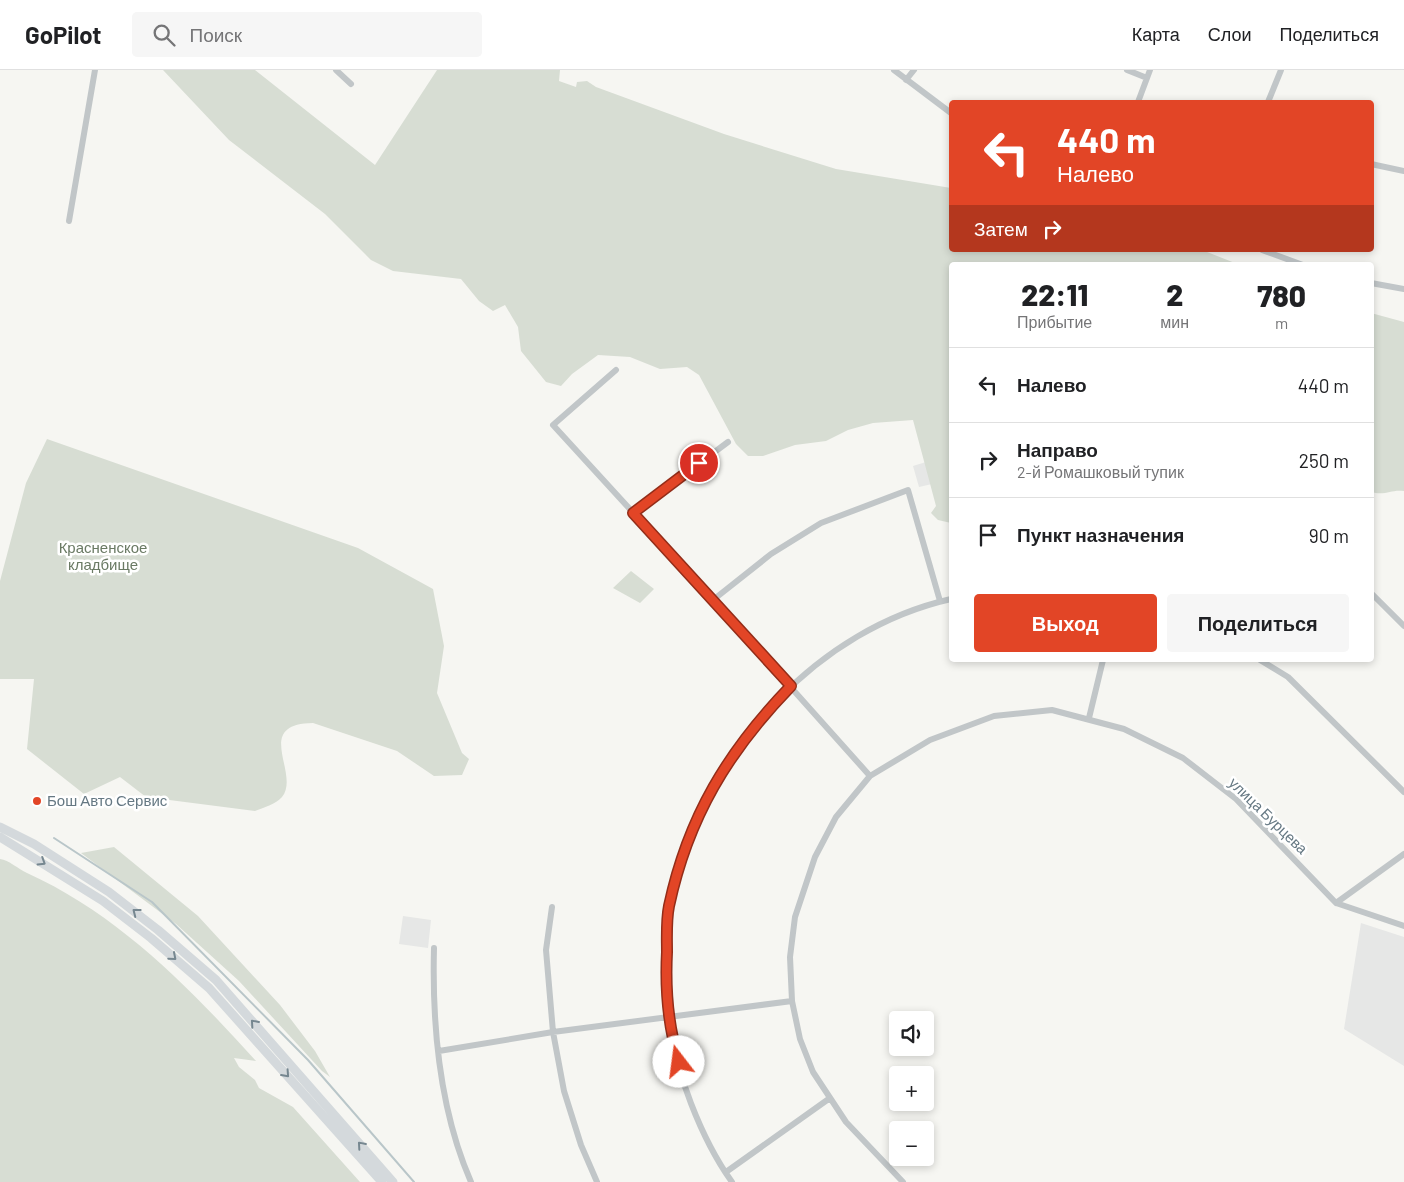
<!DOCTYPE html>
<html lang="ru">
<head>
<meta charset="utf-8">
<style>
  :root { --surface:#fff; --page:#f6f6f6; --text:#202124; --muted:#757577; --line:#e0e0e0; --accent:#e24526 }
  body { margin:0; font-family:Barlow,sans-serif; background:var(--page); color:var(--text); height:100vh; display:flex; flex-direction:column; font-size:19px; white-space:nowrap }
  * { box-sizing:border-box; margin:0 }
  p { font-size:16px; color:var(--muted) }
  .icon { flex:none; width:28px; height:28px; fill:none; stroke:currentColor; stroke-width:2; stroke-linecap:round; stroke-linejoin:round }
  .map { position:relative; flex:1; overflow:hidden }
  .sheet { position:absolute; left:949px; top:192px; width:425px; height:400px; display:flex; flex-direction:column; background:var(--surface); border-radius:5px; box-shadow:0 2px 8px #0003 }
  .sheet>* { flex:none }
  .hud { position:absolute; left:949px; top:30px; width:425px; height:152px; border-radius:5px; box-shadow:0 2px 8px #0003; background:#e24526; color:#fff; overflow:hidden }
  .controls { position:absolute; left:889px; top:941px; display:grid; gap:10px }
  .controls a { display:grid; place-items:center; width:45px; height:45px; border-radius:5px; background:var(--surface); box-shadow:0 2px 8px #0003; font-size:25px }
  .pin { position:absolute; display:grid; place-items:center; width:42px; height:42px; color:#fff; margin:-21px; border:2px solid #fff; border-radius:50%; box-shadow:0 1px 5px #0007 }
  .me { position:absolute; width:55px; margin:-28px; rotate:345deg; stroke-linejoin:round; filter:drop-shadow(0 0 4px #0008) }
  .turn { display:flex; align-items:center; gap:18px; height:105px; padding:0 25px; font-size:22px }
  .turn .icon { width:65px; height:65px; stroke-width:2.5 }
  .turn b { display:block; font-size:35px; line-height:42px }
  .then { display:flex; align-items:center; height:48px; padding:0 25px; background:#0003; gap:10px; font-size:19px }
  .eta { display:flex; justify-content:space-evenly; align-items:center; height:85px; text-align:center }
  .eta b { font-size:30px; font-weight:800; line-height:35px }
  .cta { display:flex; gap:10px; margin-top:auto; padding:10px 25px }
  .cta a { flex:1; height:58px; border-radius:5px; background:var(--accent); color:#fff; font-size:20px; font-weight:800; line-height:58px; text-align:center }
  .cta a+a { background:var(--page); color:var(--text) }
  ul { padding:0; list-style:none }
  li { display:flex; align-items:center; gap:15px; height:75px; padding:0 25px; border-top:1px solid var(--line) }
  li div { flex:1 }
  li b { display:block; font-size:19px }
  li em { font-style:normal }
  header { display:flex; align-items:center; gap:30px; box-sizing:border-box; height:70px; padding:0 25px; background:var(--surface); border-bottom:1px solid var(--line) }
  header strong { font-size:24px }
  nav { display:flex; gap:28px; margin-inline-start:auto; font-size:18px }
  .search { width:350px; height:45px; background:var(--page); display:flex; align-items:center; gap:12px; box-sizing:border-box; padding:0 18px; border-radius:5px; color:var(--muted); font-size:19px }
  .map>svg:first-child { display:block }
  .built { fill:#e6e7e6 }
  .green { fill:#d7ddd3 }
  .lines { fill:none; stroke-linecap:round; stroke-linejoin:round }
  .stream { stroke:#b9c6c9; stroke-width:2 }
  .minor { stroke:#c1c6c8; stroke-width:6 }
  .major { stroke:#d4d9dc; stroke-width:9 }
  .oneway { stroke:#768790 }
  .route-casing { stroke:#932d19; stroke-width:12 }
  .route { stroke:#e24526; stroke-width:9 }
  .poi-dot { fill:#e24526; stroke:#fff; stroke-width:2 }
  .labels { text-anchor:middle; stroke-width:5; stroke-linejoin:round; paint-order:stroke }
  .park-label { font-size:15px; fill:#6a7a64; stroke:#fff }
  .poi-label { font-size:15px; fill:#657883; stroke:#fff; text-anchor:start }
  .street-label { font-size:15px; fill:#657883; stroke:#fff }
</style>
</head>
<body>
<header>
<strong>GoPilot</strong>
<div class="search"><svg class="icon" aria-label="search" viewBox="0 0 24 24"><circle cx="10" cy="10" r="6"/><path d="M15 15l6 6"/></svg>Поиск</div>
<nav><a>Карта</a><a>Слои</a><a>Поделиться</a></nav>
</header>
<div class="map">
<svg width="1404" height="1112" viewBox="0 0 1404 1112">
  <rect width="100%" height="100%" fill="#f6f6f2"/>
  <path class="built" d="M926,392L932,414L919,417L913,396Z
    M403,846L431,850L428,878L399,874Z
    M1361,853L1404,867V996L1344,959Z"/>
  <path class="green" d="M163,0H255L375,95L437,0H560L559,11L576,17L577,12L587,11L596,17L724,64L836,99L951,118V180H1202L1240,195H951V453L938,450L931,443L936,436L913,350L873,353L848,360L826,371L795,375L763,386H748L736,374L699,305L687,297L660,299L630,287L598,285L572,304L561,316L546,312L521,281L518,257L505,235L493,241L479,231L461,209L393,201L371,190L325,144L229,70Z
    M1371,243L1404,252V421C1391,419 1386,426 1371,422Z
    M47,369L358,478L433,519L444,576L437,623L462,683L469,689L462,705L434,706L397,681L313,653C252,654 301,704 282,727C276,734 263,738 255,741L146,727L120,707L84,724L27,679L34,609H0V511L26,413Z
    M631,501L654,519L640,533L613,518Z
    M114,777L198,846L280,935L315,981L330,1007L322,1001L239,911L176,854L81,783Z
    M0,789C9,790 18,799 27,803C118,844 190,918 256,991L234,988L239,997L255,1010L259,1018L293,1037L360,1112H0Z"/>
  <g class="lines">
    <path class="stream" d="M54,768L152,832L308,990L414,1112"/>
    <path class="minor" d="M336,0L351,14
      M894,0L951,43
      M1127,0L1147,8
      M906,10L914,0
      M1138,32L1150,0
      M1268,32L1281,0
      M1371,94L1404,101
      M69,151L95,0
      M1262,180L1303,195
      M1371,213L1404,219
      M616,300L553,355L713,530L870,706
      M633,443L728,372
      M1371,523L1404,556
      M713,530L771,484L821,453L908,420L940,531
      M1260,590L1288,607L1404,722
      M1089,648L1103,590
      M1336,833L1404,784
      M552,837L546,880L553,962L564,1021L581,1075L597,1112
      M434,878C432,955 440,1041 471,1112
      M439,981L553,962L792,931
      M726,1102L830,1028
      M732,1112C701,1069 675,1000 668,948C665,924 666,900 667,876C667,864 666,850 668,838C670,827 674,816 677,805C712,677 818,559 951,529
      M903,1112L846,1052L813,1002L800,969L792,931L790,887L795,847L815,787L836,747L870,706L930,670L994,646L1052,640L1124,659L1183,688L1236,729L1336,833L1404,856"/>
    <path class="major" d="M0,757L34,774L109,822L158,860L216,910L393,1112
      M0,767L103,831L151,868L209,918L382,1112"/>
  </g>
  <defs><path id="oneway-chevron" d="M-2-3.5L2.5 0L-2 3.5" fill="none" stroke-width="1.6" stroke-linecap="round" stroke-linejoin="round" transform="scale(1.25)"/></defs>
  <g class="oneway">
    <use href="#oneway-chevron" transform="translate(42 792) rotate(32)"/>
    <use href="#oneway-chevron" transform="translate(136 842) rotate(-142)"/>
    <use href="#oneway-chevron" transform="translate(173 887) rotate(41)"/>
    <use href="#oneway-chevron" transform="translate(254 953) rotate(-131)"/>
    <use href="#oneway-chevron" transform="translate(286 1004) rotate(48)"/>
    <use href="#oneway-chevron" transform="translate(361 1075) rotate(-131)"/>
  </g>
  <g class="lines">
    <g class="route-casing">
      <path id="route" d="M679,992C668,956 665,920 667,882C667,868 666,851 669,836C688,747 728,681 791,616L633,443L699,393"/>
    </g>
    <use href="#route" class="route"/>
  </g>
  <circle class="poi-dot" cx="37" cy="731" r="5"/>
  <g class="labels">
    <g class="park-label">
      <text x="103" y="483">Красненское<tspan x="103" dy="17">кладбище</tspan></text>
    </g>
    <g class="poi-label">
      <text x="47" y="736">Бош Авто Сервис</text>
    </g>
    <g class="street-label">
      <text transform="translate(1268 746) rotate(44)" y="5">улица Бурцева</text>
    </g>
  </g>
</svg>
<div class="controls">
<a><svg class="icon" aria-label="sound" viewBox="0 0 24 24"><path d="M4 9h4l5-4v14l-5-4H4zM17 9q2 3 0 6"/></svg></a>
<a>+</a>
<a>−</a>
</div>
<div class="pin" style="left:699px;top:393px;background:#d93025"><svg class="icon" aria-label="arrive" viewBox="0 0 24 24"><path d="M6 21V4h12l-3 4 3 4H6"/></svg></div>
<svg class="me" style="left:679px;top:992px" viewBox="-20 -20 40 40"><circle r="19" fill="#fff"/><path d="M0-13L10 11 0 6-10 11z" fill="#e24526"/></svg>
<div class="hud">
<div class="turn"><svg class="icon" aria-label="left" viewBox="0 0 24 24"><path d="M17 20v-9H6M10 6l-5 5 5 5"/></svg><div><b>440 m</b>Налево</div></div>
<div class="then">Затем<svg class="icon" aria-label="right" viewBox="0 0 24 24"><path d="M7 20v-9h11M14 6l5 5-5 5"/></svg></div>
</div>
<section class="sheet">
<div class="eta">
<div><b>22:11</b><p>Прибытие</p></div>
<div><b>2</b><p>мин</p></div>
<div><b>780</b><p>m</p></div>
</div>
<ul>
<li><svg class="icon" aria-label="left" viewBox="0 0 24 24"><path d="M17 20v-9H6M10 6l-5 5 5 5"/></svg><div><b>Налево</b></div><em>440 m</em></li>
<li><svg class="icon" aria-label="right" viewBox="0 0 24 24"><path d="M7 20v-9h11M14 6l5 5-5 5"/></svg><div><b>Направо</b><p>2-й Ромашковый тупик</p></div><em>250 m</em></li>
<li><svg class="icon" aria-label="arrive" viewBox="0 0 24 24"><path d="M6 21V4h12l-3 4 3 4H6"/></svg><div><b>Пункт назначения</b></div><em>90 m</em></li>
</ul>
<div class="cta"><a>Выход</a><a>Поделиться</a></div>
</section>
</div>
</body>
</html>
